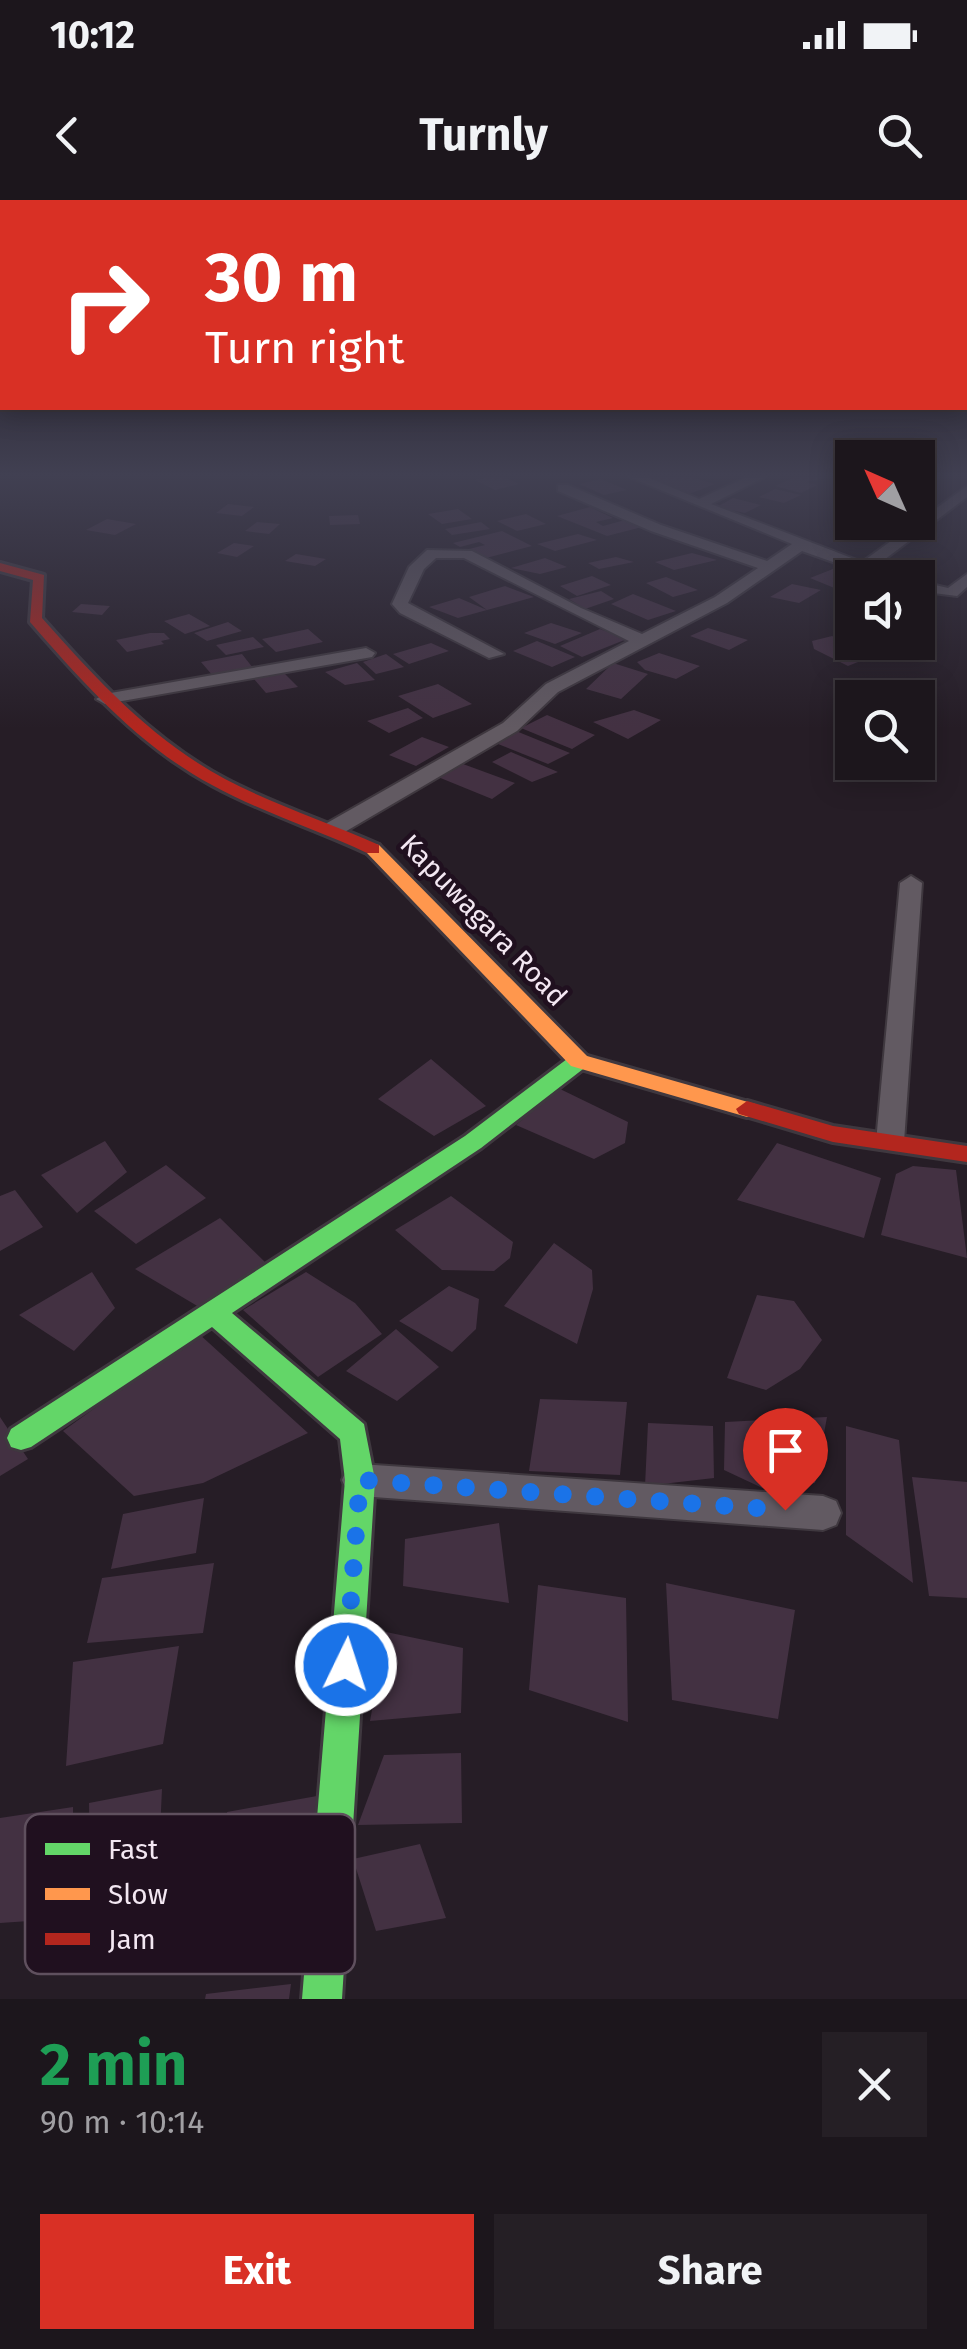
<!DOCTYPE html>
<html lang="en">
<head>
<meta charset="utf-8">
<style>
  :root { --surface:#1c161c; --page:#251f25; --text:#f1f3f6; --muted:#a09fa3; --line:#3a353b; --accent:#d93025 }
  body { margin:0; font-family:"Fira Sans",sans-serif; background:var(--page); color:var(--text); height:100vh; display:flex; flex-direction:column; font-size:38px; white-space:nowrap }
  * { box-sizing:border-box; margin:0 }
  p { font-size:32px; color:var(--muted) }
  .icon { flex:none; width:55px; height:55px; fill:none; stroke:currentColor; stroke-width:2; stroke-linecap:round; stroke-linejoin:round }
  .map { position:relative; height:1799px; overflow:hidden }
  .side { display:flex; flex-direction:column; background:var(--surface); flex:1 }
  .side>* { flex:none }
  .top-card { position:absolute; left:0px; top:0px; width:968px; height:210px; box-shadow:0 5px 25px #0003,0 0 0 2px var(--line); background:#d93025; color:#fff; overflow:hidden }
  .needle { width:65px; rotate:315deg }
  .controls { position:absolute; left:835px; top:240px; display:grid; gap:20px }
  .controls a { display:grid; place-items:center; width:100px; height:100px; border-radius:0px; background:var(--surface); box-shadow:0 5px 25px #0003,0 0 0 2px var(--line); font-size:50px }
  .pin { position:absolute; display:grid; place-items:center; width:85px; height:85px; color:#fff; margin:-102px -42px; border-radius:50% 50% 50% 0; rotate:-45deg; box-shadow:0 0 10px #0007 }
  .pin .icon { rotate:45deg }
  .me { position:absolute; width:110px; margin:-55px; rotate:4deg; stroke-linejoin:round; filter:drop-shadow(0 0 8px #0008) }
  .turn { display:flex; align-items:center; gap:35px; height:210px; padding:0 40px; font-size:45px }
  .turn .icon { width:130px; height:130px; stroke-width:2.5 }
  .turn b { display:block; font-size:70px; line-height:85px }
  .round { display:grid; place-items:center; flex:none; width:105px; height:105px; border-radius:0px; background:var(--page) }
  .headline { display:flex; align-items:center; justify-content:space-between; height:170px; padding:0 40px }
  h1 { font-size:60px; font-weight:700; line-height:75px; color:#1e9e55 }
  .primary-button { display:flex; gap:20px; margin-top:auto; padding:20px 40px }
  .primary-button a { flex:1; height:115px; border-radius:0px; background:var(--accent); color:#fff; font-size:40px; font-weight:700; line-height:115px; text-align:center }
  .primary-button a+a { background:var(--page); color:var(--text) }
  .status { display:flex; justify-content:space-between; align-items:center; height:70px; padding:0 50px; background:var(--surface); direction:ltr }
  .status svg { height:28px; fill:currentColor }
  header { display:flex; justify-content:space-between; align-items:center; height:130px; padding:0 40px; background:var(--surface); font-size:45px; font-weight:700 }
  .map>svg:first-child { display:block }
  .building { fill:#433142 }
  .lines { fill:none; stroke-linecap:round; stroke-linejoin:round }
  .street-casing { stroke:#3f383f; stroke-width:4 }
  .fast-casing { stroke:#3f383f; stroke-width:6 }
  .slow-casing { stroke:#3f383f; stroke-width:6 }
  .jam-casing { stroke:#3f383f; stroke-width:6 }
  .street { fill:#625a62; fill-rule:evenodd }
  .fast { fill:#63d668; fill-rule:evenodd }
  .slow { fill:#ff974d; fill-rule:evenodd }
  .jam { fill:#b3261e; fill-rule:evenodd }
  .route { stroke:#1a73e8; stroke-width:18; stroke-dasharray:0 32.4 }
  .labels { text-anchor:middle; stroke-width:9; stroke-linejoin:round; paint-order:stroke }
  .street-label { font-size:28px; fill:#f3e7f2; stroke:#20101f }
  .key { fill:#20101f; stroke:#5f505e; stroke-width:2.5 }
  .key-label { font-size:28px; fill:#f3e7f2 }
</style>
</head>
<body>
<div class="status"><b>10:12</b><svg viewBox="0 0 49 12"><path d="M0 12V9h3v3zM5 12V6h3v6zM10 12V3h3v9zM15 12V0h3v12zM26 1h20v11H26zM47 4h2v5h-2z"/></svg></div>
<header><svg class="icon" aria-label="back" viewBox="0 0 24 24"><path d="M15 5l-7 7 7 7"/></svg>Turnly<svg class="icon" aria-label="search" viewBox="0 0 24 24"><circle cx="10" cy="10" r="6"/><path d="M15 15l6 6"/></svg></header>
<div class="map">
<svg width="967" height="1799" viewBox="0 0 967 1799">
  <rect width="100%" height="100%" fill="#261d26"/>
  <path class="building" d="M489,277H504L519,284L495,290L475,280Z
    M658,277H691L715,284L689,294L648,280Z
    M795,277H824L825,278L806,282L817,285L801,293L775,286Z
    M601,279L627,290L604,295L579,284Z
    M775,289L801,295L784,303L759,297Z
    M733,298L761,305L745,313L717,307Z
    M228,304L254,307L242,316L216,313Z
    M590,307L613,318L596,322L603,326L625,320L642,327L607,336L557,316Z
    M458,309L472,319L442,324L428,314Z
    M526,314L546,324L517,331L497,321Z
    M358,315L360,324L330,325L329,316Z
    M107,319L136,324L115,335L86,330Z
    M257,322L280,324L269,334L245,331Z
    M481,322L490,329L452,335L445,329Z
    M502,331L532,346L486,358L469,349L485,345L479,342L460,347L453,343Z
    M578,334L597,340L555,351L537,344Z
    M234,343L254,346L237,357L217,353Z
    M692,353L717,360L674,370L655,362Z
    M296,354L326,359L315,366L285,361Z
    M616,357L634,362L599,369L588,363Z
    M545,358L567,367L540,374L511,368Z
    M838,367L867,377V378H852V389L844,392L810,378Z
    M592,376L611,385L577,396L560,386Z
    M666,377L698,390L673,397L646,383Z
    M792,384L821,390L799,403L770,397Z
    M505,386L534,397L487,410L458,418L429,407L459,398L487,410L469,397Z
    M601,391L614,399L585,409L569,399Z
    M633,394L676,411L648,420L611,404Z
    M81,404L110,406L102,415L72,412Z
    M189,414L210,426L185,434L164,421Z
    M228,422L242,431L207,441L194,433Z
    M551,423L582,433L555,444L524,433Z
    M708,428L748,440L729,450L690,436Z
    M308,429L323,442L276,452L262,439Z
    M600,429L627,439L582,457L560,446Z
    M150,433H164L170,439L161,441L164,444L127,452L116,440Z
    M832,436L873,456L848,466L814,449L812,441Z
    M253,437L264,447L226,455L216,445Z
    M537,441L575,457L552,467L513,451Z
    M431,443L449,451L409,464L393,454Z
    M659,453L700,466L676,479L645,470L637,462Z
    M242,454L253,468L213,476L201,462Z
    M386,454L404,467L376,474L363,462Z
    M357,463L375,480L345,485L325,472Z
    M613,463L648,474L621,499L586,489Z
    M282,471L298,487L266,493L254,479Z
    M438,484L472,504L433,518L398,496Z
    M408,508L423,518L389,533L367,521Z
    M634,510L661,520L628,539L593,522Z
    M547,515L595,535L572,549L521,528Z
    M516,531L570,553L548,564L498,544Z
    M422,537L449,547L416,566L389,555Z
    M511,552L558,572L532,582L492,562Z
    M463,564L515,583L492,599L438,577Z
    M431,859L486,906L434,936L378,899Z
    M558,888L628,922L625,943L594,959L516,925Z
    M105,941L127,972L77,1013L41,975Z
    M777,943L881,978L864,1038L737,1000Z
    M166,965L206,998L136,1044L94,1011Z
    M913,966L956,970L967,1058L881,1035L896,974Z
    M15,990L43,1027L0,1051V996Z
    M451,996L513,1042L510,1058L494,1071L442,1070L395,1030Z
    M220,1018L267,1064L199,1107L135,1069Z
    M554,1043L592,1070L593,1089L577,1144L504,1106Z
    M92,1072L115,1108L74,1151L19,1115Z
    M306,1072L355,1103L382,1134L318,1177L243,1110Z
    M449,1086L479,1099L476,1129L452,1152L399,1121Z
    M757,1095L794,1101L822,1140L800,1169L766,1190L727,1178Z
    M396,1129L439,1167L397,1201L346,1171Z
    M198,1133L308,1233L203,1283L134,1296L63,1231Z
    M540,1199L627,1202L620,1275L529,1271Z
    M0,1217L28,1259L0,1276Z
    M827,1217L815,1283L769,1291L724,1270L725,1222Z
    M648,1223L713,1226L714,1278L645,1286Z
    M846,1226L899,1240L913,1383L846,1335Z
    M912,1277L967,1282V1398L929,1396Z
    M204,1298L196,1353L111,1369L123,1314Z
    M499,1323L509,1403L403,1386L405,1339Z
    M214,1363L203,1433L87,1443L102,1378Z
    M666,1383L795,1410L778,1519L672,1500Z
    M538,1385L626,1398L628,1522L529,1490Z
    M386,1432L463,1448L461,1513L370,1521Z
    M179,1446L163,1544L66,1566L73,1462Z
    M461,1553L462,1623L358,1625L384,1555Z
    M162,1589L157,1695L91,1708L89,1603Z
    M317,1596L321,1693L240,1718L227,1612Z
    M73,1607V1718L0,1723V1618Z
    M420,1644L446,1718L376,1731L353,1659Z
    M291,1784L289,1799H205L206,1794Z"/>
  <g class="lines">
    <g class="street-casing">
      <path id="street" d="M629,277H647L699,299L747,277H765L711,304L862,362L967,286V297L876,366L901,378H878L802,351L727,403L558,492L517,531L343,633H327L324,628L327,623L503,523L546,484L629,441L464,358H436L424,369L408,403L504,454L489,458L400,413L392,404L409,367L427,350L472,351L581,408L642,434L715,397L758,368L651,331L558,291V285H568L661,325L767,361L792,344Z
        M967,374V387L957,396L918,391V381L948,388Z
        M366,448L375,453L372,457L105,504L96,499L105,494Z
        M911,676L922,683L904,942L900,949H880L876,942L900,683Z
        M360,1264L823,1296L836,1301L841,1313L836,1325L823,1330L360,1296L347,1291L342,1280L347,1269Z"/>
    </g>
    <g class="fast-casing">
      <path id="fast" d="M579,854L587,856L590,861L587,866L481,948L232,1113L364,1224L375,1280L342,1799H302L345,1280L340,1239L212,1127L31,1247L21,1250L11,1247L7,1238L11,1229L465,936L571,856Z"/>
    </g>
    <g class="slow-casing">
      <path id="slow" d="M373,644L379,645L587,856L755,904L758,909L755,914L747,917L571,866L367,653V645Z"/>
    </g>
    <g class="jam-casing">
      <path id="jam" d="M0,363L44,375L42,418C96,479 152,540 225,579C274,605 328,622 379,645V653H367C316,629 261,612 212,585C139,546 84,484 30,422L33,380L0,371Z
        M747,901L833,926L967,946V962L833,942L739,914L736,909Z"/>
    </g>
    <use href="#street" class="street"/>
    <use href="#fast" class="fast"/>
    <use href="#slow" class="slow"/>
    <use href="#jam" class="jam"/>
  </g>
  <linearGradient id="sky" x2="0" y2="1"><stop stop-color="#151015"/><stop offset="0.52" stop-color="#414052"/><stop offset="1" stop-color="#414052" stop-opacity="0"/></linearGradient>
  <rect width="967" height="529" fill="url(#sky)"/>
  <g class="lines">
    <path class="route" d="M346,1465L360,1280L785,1310"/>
  </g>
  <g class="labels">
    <g class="street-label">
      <text transform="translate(484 720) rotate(46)" y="10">Kapuwagara Road</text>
    </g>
  </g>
  <rect x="25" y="1614" width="330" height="160" rx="15" class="key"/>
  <rect x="45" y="1643" width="45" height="12" fill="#63d668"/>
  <rect x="45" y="1688" width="45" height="12" fill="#ff974d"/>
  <rect x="45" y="1733" width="45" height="12" fill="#b3261e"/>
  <g class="key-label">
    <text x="108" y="1659">Fast</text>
    <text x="108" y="1704">Slow</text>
    <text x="108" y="1749">Jam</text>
  </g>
</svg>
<div class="controls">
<a><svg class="needle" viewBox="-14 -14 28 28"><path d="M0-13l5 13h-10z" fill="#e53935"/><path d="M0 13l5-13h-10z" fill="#a09fa3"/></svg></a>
<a><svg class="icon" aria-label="sound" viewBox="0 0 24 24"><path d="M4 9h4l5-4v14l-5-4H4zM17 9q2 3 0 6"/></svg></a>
<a><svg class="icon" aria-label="search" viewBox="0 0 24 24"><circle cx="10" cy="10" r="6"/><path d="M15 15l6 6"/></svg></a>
</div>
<div class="pin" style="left:785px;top:1310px;background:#d93025"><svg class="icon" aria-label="arrive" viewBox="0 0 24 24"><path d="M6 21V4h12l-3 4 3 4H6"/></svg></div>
<svg class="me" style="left:346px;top:1465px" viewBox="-20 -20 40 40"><circle r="17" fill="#1a73e8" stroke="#fff" stroke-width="3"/><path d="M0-11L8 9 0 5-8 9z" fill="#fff"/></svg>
<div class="top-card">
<div class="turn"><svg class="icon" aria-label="right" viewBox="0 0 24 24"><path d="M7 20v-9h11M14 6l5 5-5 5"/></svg><div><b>30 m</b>Turn right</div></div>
</div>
</div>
<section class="side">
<div class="headline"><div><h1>2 min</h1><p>90 m · 10:14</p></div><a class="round"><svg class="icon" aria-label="close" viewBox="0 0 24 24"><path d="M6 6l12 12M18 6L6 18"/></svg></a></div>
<div class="primary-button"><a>Exit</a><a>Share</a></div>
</section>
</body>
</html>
